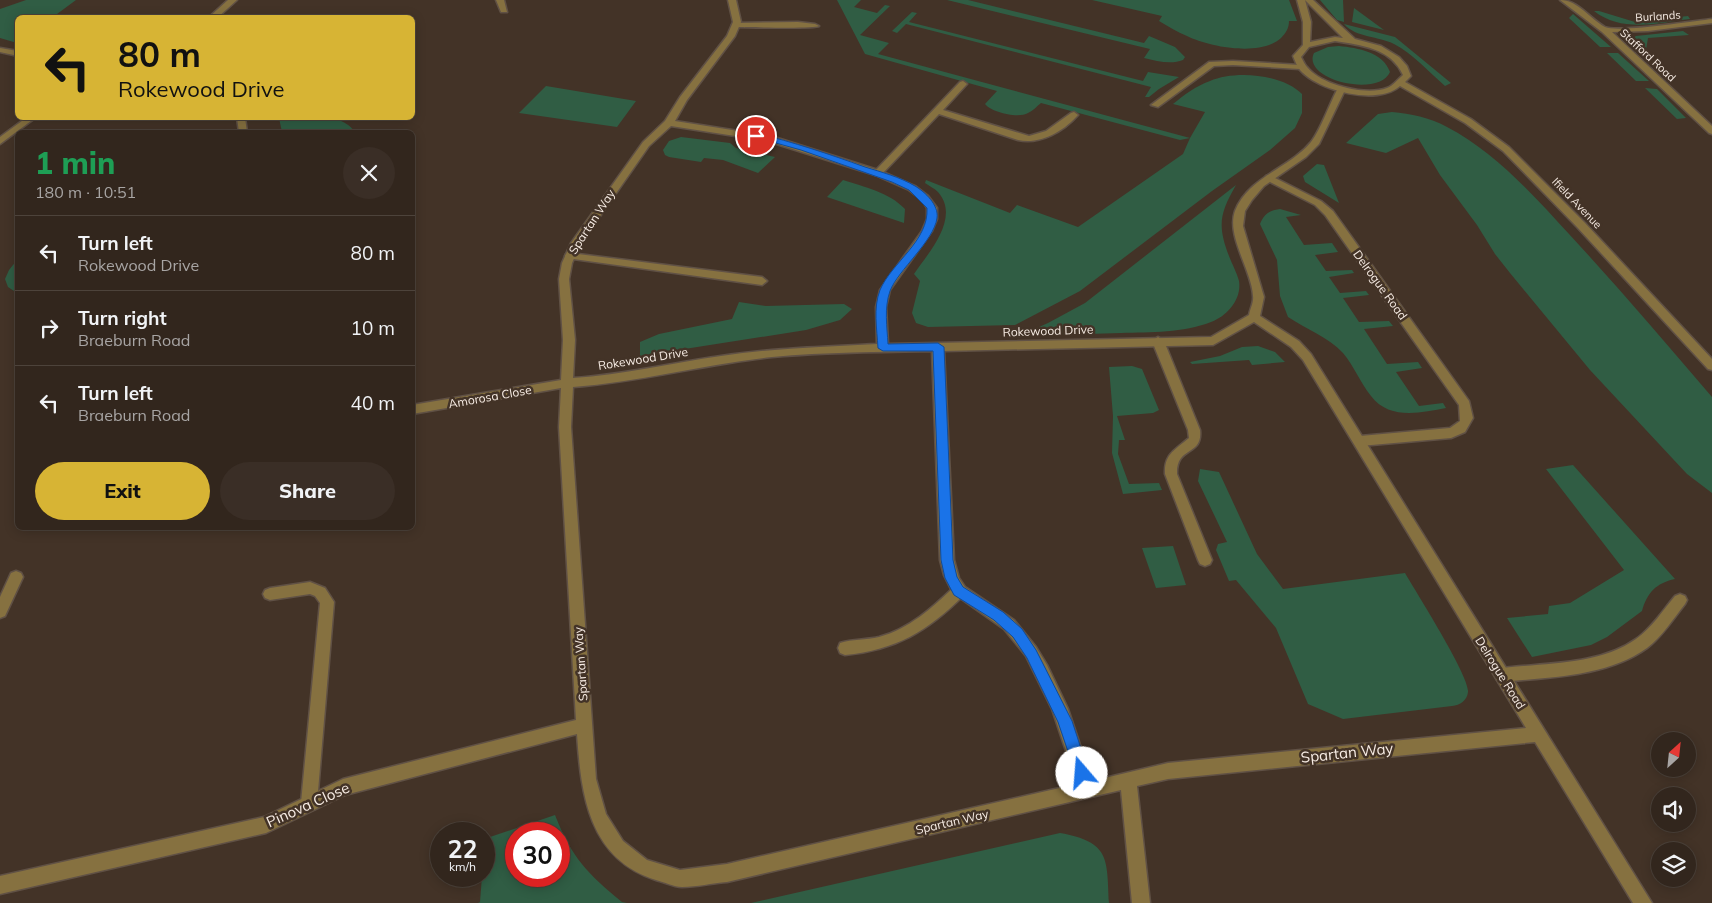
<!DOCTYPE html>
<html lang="en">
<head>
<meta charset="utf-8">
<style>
  :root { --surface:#32261d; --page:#3a2e26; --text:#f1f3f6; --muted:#a8a5a4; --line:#4d433b; --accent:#d7b434 }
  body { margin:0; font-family:Mulish,sans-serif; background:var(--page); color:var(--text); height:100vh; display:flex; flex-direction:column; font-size:19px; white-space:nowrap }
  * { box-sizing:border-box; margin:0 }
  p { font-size:16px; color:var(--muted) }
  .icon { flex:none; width:28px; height:28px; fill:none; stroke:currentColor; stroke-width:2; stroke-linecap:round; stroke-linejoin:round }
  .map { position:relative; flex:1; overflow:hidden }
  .side { position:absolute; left:15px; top:130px; width:400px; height:400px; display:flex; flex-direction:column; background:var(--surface); border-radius:8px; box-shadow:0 2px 12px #0003,0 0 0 1px var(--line) }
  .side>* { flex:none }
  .top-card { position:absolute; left:15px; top:15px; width:400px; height:105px; border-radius:8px; box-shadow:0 2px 12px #0003,0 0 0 1px var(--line); background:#d7b434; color:#111; overflow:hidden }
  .needle { width:32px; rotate:27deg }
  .tools { position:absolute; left:1651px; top:732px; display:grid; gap:10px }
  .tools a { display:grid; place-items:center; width:45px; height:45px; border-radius:50%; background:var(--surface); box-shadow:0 2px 12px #0003,0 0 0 1px var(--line); font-size:25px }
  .speed { position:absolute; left:430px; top:822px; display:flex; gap:10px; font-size:25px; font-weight:700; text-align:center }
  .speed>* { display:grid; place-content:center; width:65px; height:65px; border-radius:50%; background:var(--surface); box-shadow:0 2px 12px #0003,0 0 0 1px var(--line); line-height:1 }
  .speed small { font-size:12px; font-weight:400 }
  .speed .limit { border:8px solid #d22; background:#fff; color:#111 }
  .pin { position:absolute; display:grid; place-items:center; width:42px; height:42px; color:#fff; margin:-21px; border:2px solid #fff; border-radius:50%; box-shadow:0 1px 5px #0007 }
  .me { position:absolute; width:55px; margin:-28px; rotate:342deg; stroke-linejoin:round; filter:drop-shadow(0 0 4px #0008) }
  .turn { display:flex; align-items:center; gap:18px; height:105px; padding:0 20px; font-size:22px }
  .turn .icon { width:65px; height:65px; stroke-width:2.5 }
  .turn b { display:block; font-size:35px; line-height:42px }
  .round { display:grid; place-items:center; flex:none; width:52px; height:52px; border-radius:26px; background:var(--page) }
  .summary { display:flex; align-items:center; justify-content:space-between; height:85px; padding:0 20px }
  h1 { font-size:30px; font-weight:800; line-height:38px; color:#1e9e55 }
  .cta { display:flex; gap:10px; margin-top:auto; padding:10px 20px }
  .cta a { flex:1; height:58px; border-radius:30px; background:var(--accent); color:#111; font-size:20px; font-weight:800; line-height:58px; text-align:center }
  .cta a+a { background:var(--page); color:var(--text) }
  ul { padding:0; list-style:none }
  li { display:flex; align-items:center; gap:15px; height:75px; padding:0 20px; border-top:1px solid var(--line) }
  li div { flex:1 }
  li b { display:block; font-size:19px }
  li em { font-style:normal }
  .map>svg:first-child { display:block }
  .green { fill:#305d44; fill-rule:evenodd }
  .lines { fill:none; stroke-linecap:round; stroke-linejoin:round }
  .service-casing { stroke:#605145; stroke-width:3 }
  .minor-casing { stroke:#605145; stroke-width:3 }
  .tertiary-casing { stroke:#605145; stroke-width:3 }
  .service { fill:#867140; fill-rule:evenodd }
  .minor { fill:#867140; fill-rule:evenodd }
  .tertiary { fill:#867140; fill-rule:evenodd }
  .route { fill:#1a73e8; stroke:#114b97 }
  .labels { text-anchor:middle; stroke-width:5; stroke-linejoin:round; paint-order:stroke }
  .far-street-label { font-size:11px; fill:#f7ece4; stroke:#433327 }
  .street-label { font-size:12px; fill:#f7ece4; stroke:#433327 }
  .near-street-label { font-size:15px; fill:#f7ece4; stroke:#433327 }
</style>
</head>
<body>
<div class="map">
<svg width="1712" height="903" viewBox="0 0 1712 903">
  <rect width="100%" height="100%" fill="#433327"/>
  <path class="green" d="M26,0H76L53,17L18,18L17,43L0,38V9Z
    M837,0H861L854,7L877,13L885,5L890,6L860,35L889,43L878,54L1190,138L1205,112L1173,104C1184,95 1196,86 1210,81C1235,70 1282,74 1302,94V113L1295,128L1270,150L1212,191L1080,291L1015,325L928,327L916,323L912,313L920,281L914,274C928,253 961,218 938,192C934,188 929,186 925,183L926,180L1010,213L1017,205L1078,227L1183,154L1190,138L1180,140L1041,103C1037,106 1033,111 1028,113C1018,119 991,112 985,104L997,91L865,54Z
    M947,0H968L1144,43L1149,36L1175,47L1185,57L1183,60C1171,65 1157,61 1144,58L1150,49Z
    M1092,0H1289L1297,21H1289C1289,28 1286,33 1281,38C1261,57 1209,47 1187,36C1177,32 1168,26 1159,21L1162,16Z
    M1320,0H1343L1344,22L1337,20Z
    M1354,8L1384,30L1352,22Z
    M1594,11H1599L1635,22L1688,16L1690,19C1657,23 1622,33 1594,11Z
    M912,12L917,13L909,22L1143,81L1148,72L1179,77L1159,89L1149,97H1145L1151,87L906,24L897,33L892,31Z
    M1573,14L1611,47H1600L1569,18Z
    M1344,24L1395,37L1451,83L1445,86C1429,72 1413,54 1394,44C1379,36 1356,38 1344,24Z
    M1683,31L1689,35L1648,38L1645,56L1632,41L1631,39L1636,36Z
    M1339,46C1358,48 1383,52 1390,72C1379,98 1301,80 1314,53L1328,47Z
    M1607,53H1618L1649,81H1636Z
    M546,86L636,101L617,127L519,113Z
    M1645,88L1657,89L1686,118L1677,119Z
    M1392,112C1411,114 1429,117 1447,127C1495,152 1532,194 1569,234C1618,287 1665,342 1712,397V493L1687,474L1590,370L1510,273L1495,254L1477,225L1440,175L1418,138L1386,153L1346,143L1378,114Z
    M279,118C302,117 340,110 355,132H282Z
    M681,137L730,143L736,148L775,157L758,173L723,160L704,158L701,162L669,157L665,155L663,150L669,141Z
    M1317,164L1324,165L1339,203L1305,182L1303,176Z
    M843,180C864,187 889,192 905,209L904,223L827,197Z
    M1236,185C1220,213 1217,225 1229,256C1232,264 1237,273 1239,281C1242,299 1227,316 1211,322C1183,333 1151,332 1121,333C1087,334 1053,335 1019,336L1048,323L1085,303Z
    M1280,209L1301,215L1286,217L1304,245L1332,243L1338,252L1315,255L1326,271L1352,270L1354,273L1329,277L1340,293L1366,291L1369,295L1343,298L1359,322L1389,321L1393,326L1364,329L1387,364L1418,362L1422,368L1396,372L1419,406L1443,403L1446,408C1420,413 1389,420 1371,396C1360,382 1354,366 1343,353C1328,337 1306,329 1288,317L1280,296L1277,260L1260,224C1264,214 1270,210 1280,209Z
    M17,260V293L8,287L5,279L9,270Z
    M739,302L766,306L844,304L852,309L840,320L806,330L640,356V342L659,334L732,319Z
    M1258,346L1275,352L1285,362L1252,365L1249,360L1192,364L1190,362L1220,356L1242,347Z
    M1132,366L1142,369L1159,410L1153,413L1117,416L1125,440H1119L1118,454L1129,484L1159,483L1162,490L1123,494L1112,453L1113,416L1109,367Z
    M1573,465L1675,579C1656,583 1647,593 1642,611L1607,637L1591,645L1532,657L1507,618L1548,614L1549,606L1570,603L1624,570L1546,469Z
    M1200,469L1219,472L1257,554L1283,589L1405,573C1416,592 1470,677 1468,692C1467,701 1460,705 1452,706L1343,719L1308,704L1276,628L1236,580L1229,581L1216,550L1218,544L1227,542L1198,481Z
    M1173,546L1186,585L1156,588L1142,548Z
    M555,815C572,858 587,873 622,902L627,903H478L480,902L482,876H484V839ZM516,834H559V876H516Z
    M1060,833C1110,842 1107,858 1109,903H751Z"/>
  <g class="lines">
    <g class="service-casing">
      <path id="service" d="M228,0H237L217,18H208Z
        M798,22L815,24L819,26C815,29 747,27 736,27L732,25L736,23Z
        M1233,61L1300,65L1304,67L1300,69L1233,65L1214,66L1158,107L1151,105L1209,62Z
        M963,81L967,84L943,110L1029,136L1046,131L1071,113L1074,112L1078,115C1064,131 1040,145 1018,140L939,114L881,175H875V171L960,82Z
        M26,118H35L0,144V137Z
        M1269,175L1321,201L1333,211L1469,401L1473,418L1465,432L1451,438L1360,446L1356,444L1354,441L1356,438L1360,436L1450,428L1460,421L1459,405L1325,215L1315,205L1266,180V176Z
        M570,253L762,277L767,281L762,285L566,258L565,256L566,254Z
        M1158,337L1164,341L1200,430C1203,457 1176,445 1177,474L1212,560L1210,564L1205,566L1200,564L1198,560L1165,474C1164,454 1175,450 1189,438L1188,430L1152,341Z
        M310,582L325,588L334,602L317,803L315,809L309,811L303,809L301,803L320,603L315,596L310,594L270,600L265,598L263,594L265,590L270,588Z
        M959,585L964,587L966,591L964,595C928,631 896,650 845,655L840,653L838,648L840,643C852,639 866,640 879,637C909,629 932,608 954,587Z
        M1680,594L1685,596L1687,600L1685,604C1673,619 1662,637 1647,648C1607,677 1549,677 1502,682L1497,680L1495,675L1497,670L1502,668C1545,663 1600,665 1636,639C1652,628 1663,610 1675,596Z"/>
    </g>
    <g class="minor-casing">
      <path id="minor" d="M496,0H504L507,12H501Z
        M728,0H736L741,22L735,36L687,100L675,121L771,136L881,171L915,186L928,196L937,208V219L932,231L890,290L886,307L888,344L1211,337L1249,315C1250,309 1254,302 1253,296C1252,271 1226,236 1235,211C1248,177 1290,168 1311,142C1321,129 1329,105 1337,90L1344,88L1345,90L1319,144L1306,157L1264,186L1252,200L1245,211L1243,226L1264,297L1260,316L1299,341L1311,354L1652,903H1633L1535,742L1168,779L1137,786L1150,903H1132L1121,790L727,882C712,883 697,887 682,887C674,887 664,882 656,880C589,859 581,795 577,734L345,795L266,833L0,894V876L264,817L343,779L576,720L559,427L561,388L412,414V405L561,380L563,340L559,279L562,263L571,243L643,142L665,121L680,97L727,36L733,22ZM671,126L767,141L875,175L909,190L922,200L927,208V219L922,231L880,290L876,307L877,344C825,347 773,348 721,356C671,363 623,375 573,378L575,340L569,279L572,263L580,245L649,146ZM1254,322L1291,347L1303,360L1526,728L1168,763L1092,781L1068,709L1047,665L1036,647L1014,620L965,587L959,578L954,560L944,351L1213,345ZM932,351L940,560L944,575L953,593L1004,629L1026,656L1052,709L1077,784L727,864L680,870L647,860L623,841L606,814L596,779L571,427L573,387C640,382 705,364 772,357C825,352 879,352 932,351Z
        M1560,0C1578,0 1590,19 1605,27C1618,33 1694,21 1712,19V23L1648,31L1612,32L1712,126V134L1709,133L1602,32Z
        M0,48L18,51V56L0,52Z
        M237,118H245L247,132H239Z
        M16,571L21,573L23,577L5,616L0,618V597L11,573Z"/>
    </g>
    <g class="tertiary-casing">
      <path id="tertiary" d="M1297,0H1305L1311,22L1310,42L1335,37L1343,38L1305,0H1313L1355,39L1381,46L1399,57L1407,66L1411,76L1405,82L1471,119L1509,147L1585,223L1712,359V370L1708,369L1577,227L1503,151L1465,123L1400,86C1378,106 1318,91 1300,70C1297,66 1295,61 1293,56L1303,45V22ZM1335,41C1361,45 1391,48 1403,75C1398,79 1393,86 1387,88C1366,96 1321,85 1307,67C1304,64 1303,60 1301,57L1309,47Z"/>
    </g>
    <use href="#service" class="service"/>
    <use href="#minor" class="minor"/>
    <use href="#tertiary" class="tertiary"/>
  </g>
  <path class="route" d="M756,133C793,142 829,154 865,167C881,172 900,177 915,186C925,192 939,205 937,218C934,241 898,270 890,291C884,308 887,327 888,344L938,343L944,347L953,560L957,577L963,587L1003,612L1022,629L1036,650L1072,721L1089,773L1087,778L1082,780L1077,778L1058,722L1027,658L1013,637L994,620L954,595L945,578L941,560L933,351H883L878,348C877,329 873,308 880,290C892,262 929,241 927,208L909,190L892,182L801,150L754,137L752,136Z"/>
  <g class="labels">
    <g class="far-street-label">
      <text transform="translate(1658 16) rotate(-4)" y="4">Burlands</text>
      <text transform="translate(1648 55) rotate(43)" y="4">Stafford Road</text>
      <text transform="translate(1577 203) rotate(46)" y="4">Ifield Avenue</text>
    </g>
    <g class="street-label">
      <text transform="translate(592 222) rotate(-57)" y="4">Spartan Way</text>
      <text transform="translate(1380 285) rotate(54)" y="4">Delrogue Road</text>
      <text transform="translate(1048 331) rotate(-2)" y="4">Rokewood Drive</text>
      <text transform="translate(643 359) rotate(-9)" y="4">Rokewood Drive</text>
      <text transform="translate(490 397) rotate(-10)" y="4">Amorosa Close</text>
      <text transform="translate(581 664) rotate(-94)" y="4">Spartan Way</text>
      <text transform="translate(1500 673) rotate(58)" y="4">Delrogue Road</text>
      <text transform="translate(952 822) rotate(-13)" y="4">Spartan Way</text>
    </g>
    <g class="near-street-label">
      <text transform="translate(1347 753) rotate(-6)" y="5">Spartan Way</text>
      <text transform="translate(308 805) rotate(-24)" y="5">Pinova Close</text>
    </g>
  </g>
</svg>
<div class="tools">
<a><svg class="needle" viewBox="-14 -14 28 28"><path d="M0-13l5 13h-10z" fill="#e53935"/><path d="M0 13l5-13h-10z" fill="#a8a5a4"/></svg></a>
<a><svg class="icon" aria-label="sound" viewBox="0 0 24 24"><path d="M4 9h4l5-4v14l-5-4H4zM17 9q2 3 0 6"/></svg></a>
<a><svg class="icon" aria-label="layers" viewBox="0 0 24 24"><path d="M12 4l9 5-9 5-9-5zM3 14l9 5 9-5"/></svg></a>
</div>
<div class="speed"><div>22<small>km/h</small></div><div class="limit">30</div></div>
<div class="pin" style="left:756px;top:136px;background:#d93025"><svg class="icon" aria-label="arrive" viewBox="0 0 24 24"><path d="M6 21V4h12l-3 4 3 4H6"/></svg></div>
<svg class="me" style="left:1082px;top:773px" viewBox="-20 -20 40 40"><circle r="19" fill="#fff"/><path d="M0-13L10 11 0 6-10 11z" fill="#1a73e8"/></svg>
<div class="top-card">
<div class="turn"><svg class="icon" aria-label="left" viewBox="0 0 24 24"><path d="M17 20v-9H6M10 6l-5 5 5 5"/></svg><div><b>80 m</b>Rokewood Drive</div></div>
</div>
<section class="side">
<div class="summary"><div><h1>1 min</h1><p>180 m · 10:51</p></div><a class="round"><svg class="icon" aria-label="close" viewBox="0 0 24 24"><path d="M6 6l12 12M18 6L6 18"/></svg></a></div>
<ul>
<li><svg class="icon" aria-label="left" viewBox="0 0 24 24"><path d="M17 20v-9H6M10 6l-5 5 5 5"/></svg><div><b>Turn left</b><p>Rokewood Drive</p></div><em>80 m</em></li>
<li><svg class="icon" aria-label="right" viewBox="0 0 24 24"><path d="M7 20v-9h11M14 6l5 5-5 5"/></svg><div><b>Turn right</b><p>Braeburn Road</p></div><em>10 m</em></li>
<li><svg class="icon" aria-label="left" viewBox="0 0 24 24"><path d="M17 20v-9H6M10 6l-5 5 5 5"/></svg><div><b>Turn left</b><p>Braeburn Road</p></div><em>40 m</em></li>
</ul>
<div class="cta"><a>Exit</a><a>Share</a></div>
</section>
</div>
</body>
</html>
